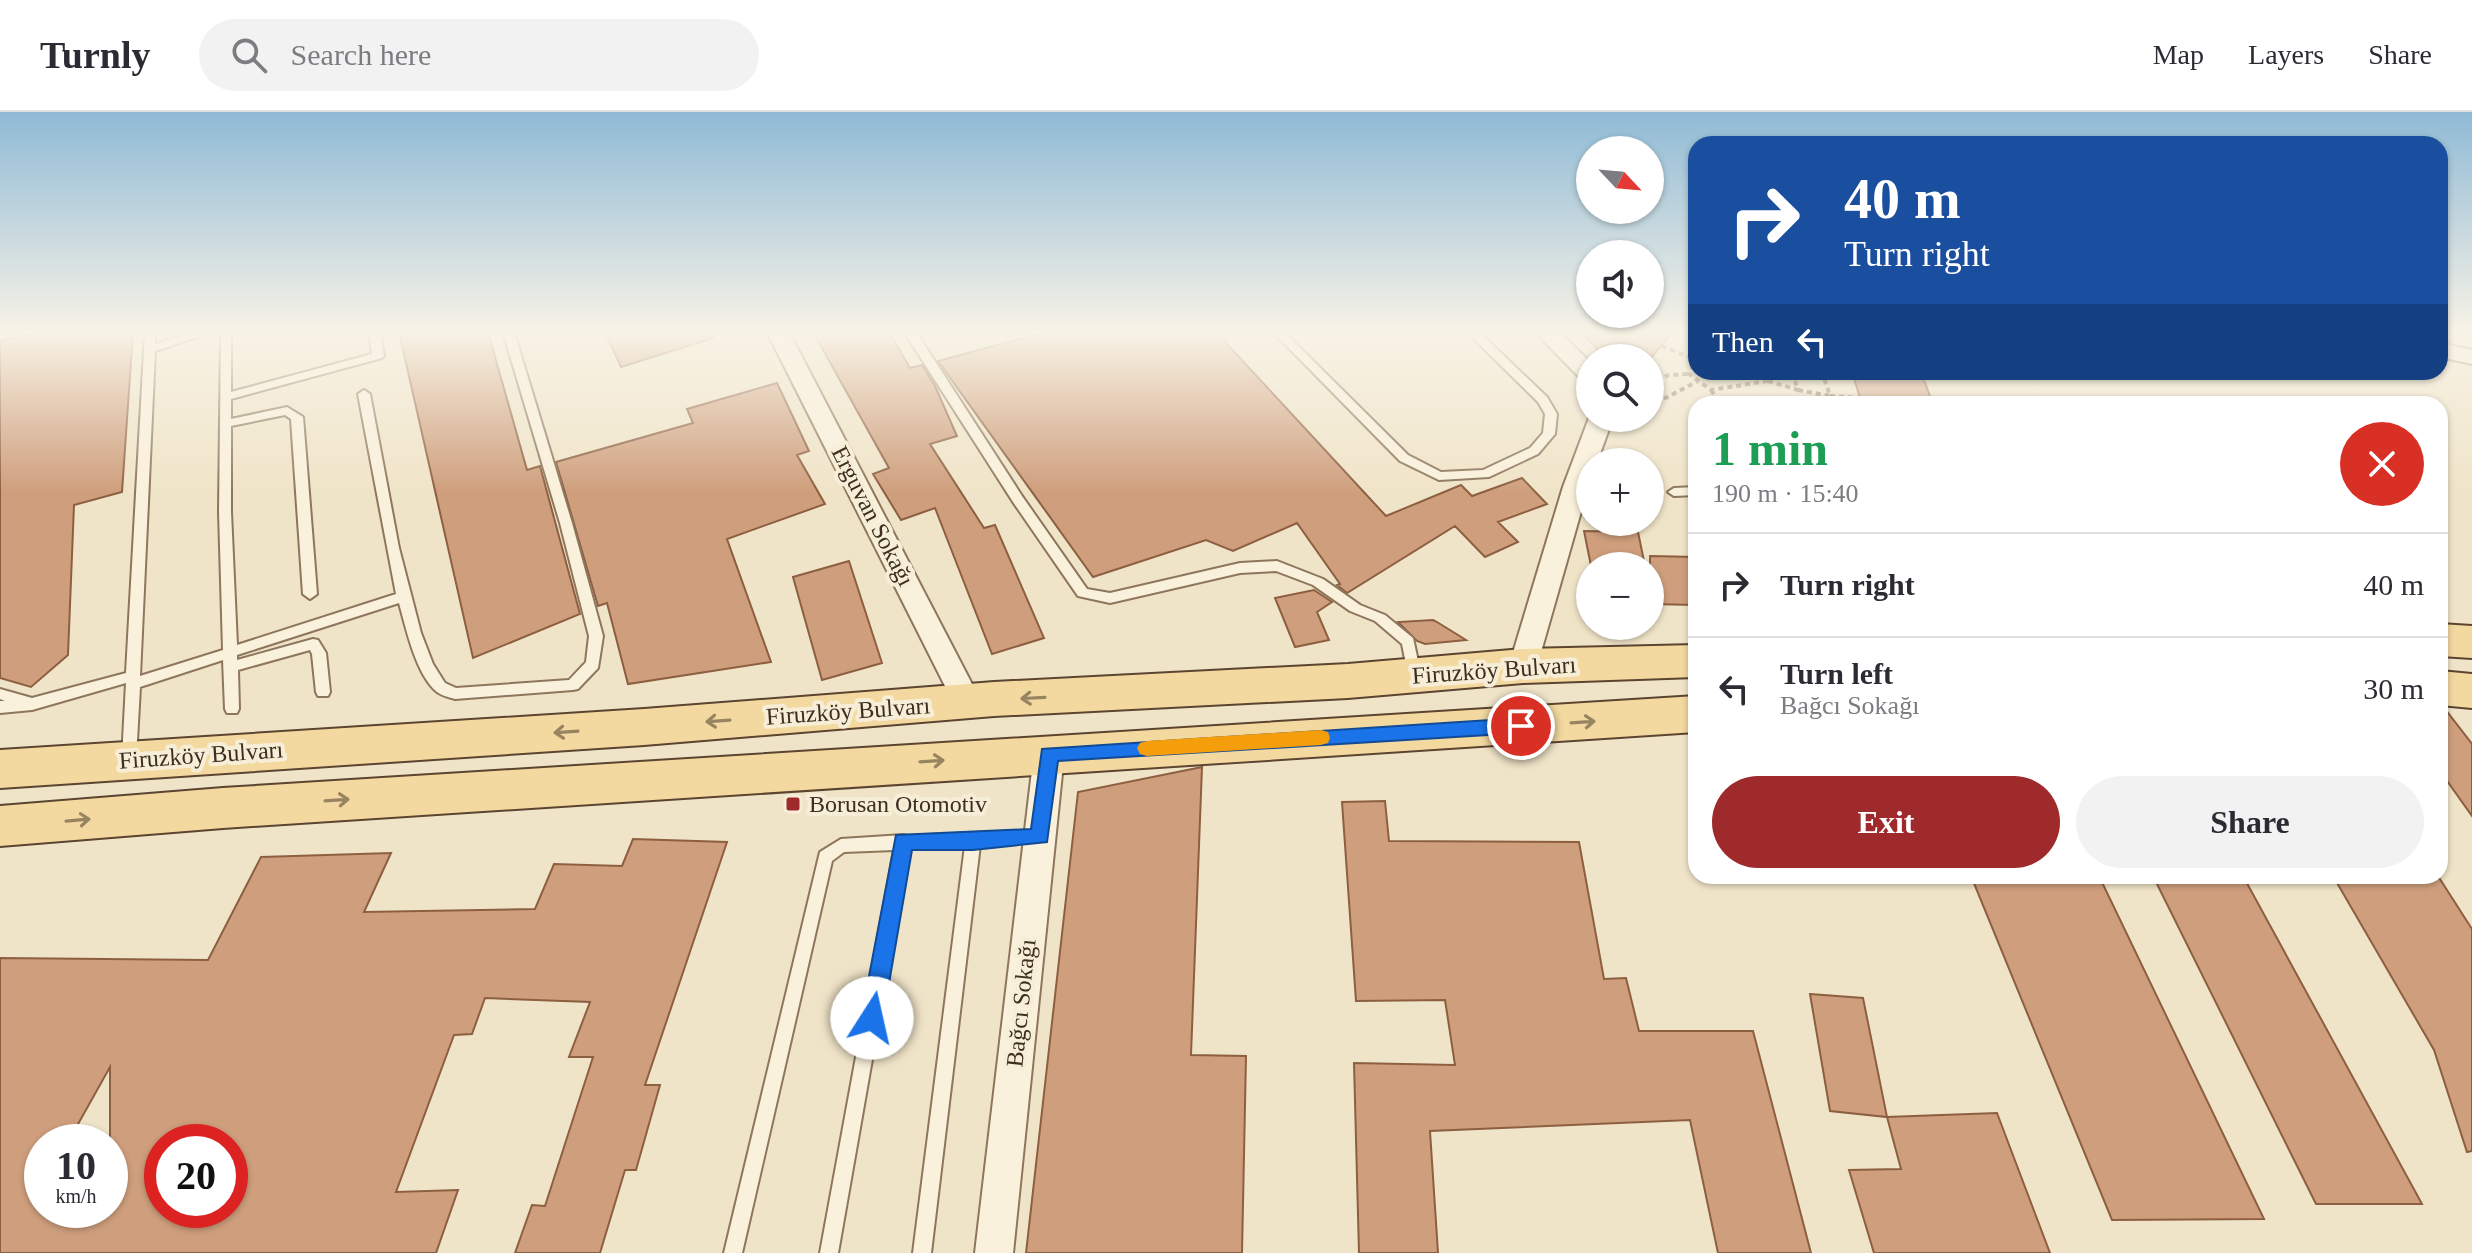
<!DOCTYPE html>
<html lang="en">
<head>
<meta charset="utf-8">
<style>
  :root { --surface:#fff; --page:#f2f2f3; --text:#2b2b33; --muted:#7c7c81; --line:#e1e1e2; --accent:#9e2a2b }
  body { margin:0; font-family:Georgia,serif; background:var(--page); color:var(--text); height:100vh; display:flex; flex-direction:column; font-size:30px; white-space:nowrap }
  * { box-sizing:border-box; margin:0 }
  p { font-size:26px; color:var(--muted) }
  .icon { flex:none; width:44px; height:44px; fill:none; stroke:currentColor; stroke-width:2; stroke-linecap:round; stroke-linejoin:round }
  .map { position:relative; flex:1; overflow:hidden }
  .panel { position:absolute; left:1688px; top:284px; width:760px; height:488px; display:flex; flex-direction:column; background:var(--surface); border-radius:24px; box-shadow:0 2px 6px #0004 }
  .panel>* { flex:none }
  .banner { position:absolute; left:1688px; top:24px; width:760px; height:244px; border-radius:24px; box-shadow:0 2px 6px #0004; background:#1a4fa0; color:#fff; overflow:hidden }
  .needle { width:52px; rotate:116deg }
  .fabs { position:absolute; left:1576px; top:24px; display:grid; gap:16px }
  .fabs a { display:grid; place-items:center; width:88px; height:88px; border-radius:50%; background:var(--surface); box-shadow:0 2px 6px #0004; font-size:40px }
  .speed { position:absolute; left:24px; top:1012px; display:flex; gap:16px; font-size:40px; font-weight:700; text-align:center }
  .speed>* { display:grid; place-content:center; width:104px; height:104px; border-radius:50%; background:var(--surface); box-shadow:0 2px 6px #0004; line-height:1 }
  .speed small { font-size:20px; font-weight:400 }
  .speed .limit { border:12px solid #d22; background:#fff; color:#111 }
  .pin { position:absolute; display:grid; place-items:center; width:68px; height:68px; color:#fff; margin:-34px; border:4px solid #fff; border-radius:50%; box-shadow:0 2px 8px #0007 }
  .me { position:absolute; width:88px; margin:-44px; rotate:10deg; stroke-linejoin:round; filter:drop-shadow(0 0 6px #0008) }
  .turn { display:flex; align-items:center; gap:28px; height:168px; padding:0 24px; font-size:36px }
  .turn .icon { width:104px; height:104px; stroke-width:2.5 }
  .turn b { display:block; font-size:56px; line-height:68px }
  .then { display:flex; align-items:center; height:76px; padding:0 24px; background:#0003; gap:16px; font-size:30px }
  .round { display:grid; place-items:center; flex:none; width:84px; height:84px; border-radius:42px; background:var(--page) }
  .head { display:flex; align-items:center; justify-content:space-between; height:136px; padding:0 24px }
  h1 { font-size:48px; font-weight:700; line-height:60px; color:#1e9e55 }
  .cta { display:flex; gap:16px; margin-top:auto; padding:16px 24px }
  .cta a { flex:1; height:92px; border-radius:48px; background:var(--accent); color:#fff; font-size:32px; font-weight:700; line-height:92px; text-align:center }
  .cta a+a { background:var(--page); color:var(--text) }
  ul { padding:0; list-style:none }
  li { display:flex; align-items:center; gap:24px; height:104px; padding:0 24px; border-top:2px solid var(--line) }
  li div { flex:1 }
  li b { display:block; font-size:30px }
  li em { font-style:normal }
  header { display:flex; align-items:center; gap:48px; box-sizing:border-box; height:112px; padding:0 40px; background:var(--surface); border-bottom:2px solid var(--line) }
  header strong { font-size:38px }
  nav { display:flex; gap:44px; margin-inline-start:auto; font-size:28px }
  .search { width:560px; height:72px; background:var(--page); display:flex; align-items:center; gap:20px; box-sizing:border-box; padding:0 28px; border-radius:44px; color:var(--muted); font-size:30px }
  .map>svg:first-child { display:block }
  .building { fill:#cf9f7d; stroke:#8d5f41; stroke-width:2; fill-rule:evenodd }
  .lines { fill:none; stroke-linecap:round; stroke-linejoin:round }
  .service-casing { stroke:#8d765c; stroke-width:4 }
  .minor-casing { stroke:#8d765c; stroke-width:4 }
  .primary-casing { stroke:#5b4430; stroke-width:4 }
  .path { stroke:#8d765c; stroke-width:4; stroke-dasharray:5 4; stroke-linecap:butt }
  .service { fill:#faf1dc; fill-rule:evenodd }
  .minor { fill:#faf1dc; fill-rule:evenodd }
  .primary { fill:#f3d9a0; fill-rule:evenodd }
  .oneway { stroke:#988460 }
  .route { fill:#1a73e8; stroke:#114b97; stroke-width:2 }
  .slow { fill:#f59e0b }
  .poi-dot { fill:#9e2a2b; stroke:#f7eed8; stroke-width:3 }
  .labels { text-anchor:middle; stroke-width:8; stroke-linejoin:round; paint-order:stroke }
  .street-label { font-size:24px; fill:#3d2e20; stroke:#f7eed8 }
  .poi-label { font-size:24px; fill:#3d2e20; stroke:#f7eed8; text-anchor:start }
</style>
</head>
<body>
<header>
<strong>Turnly</strong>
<div class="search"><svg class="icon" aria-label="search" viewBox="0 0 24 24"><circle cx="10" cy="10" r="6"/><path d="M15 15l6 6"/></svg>Search here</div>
<nav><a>Map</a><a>Layers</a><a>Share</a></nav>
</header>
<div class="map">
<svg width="2472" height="1141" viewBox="0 0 2472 1141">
  <rect width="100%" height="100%" fill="#f0e4c8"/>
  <path class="building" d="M38,220H133L122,380L74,393L68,543L31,575L0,566V229Z
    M399,220H488L527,358L540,354L580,502L473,546Z
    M605,220H712L713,226L621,255Z
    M813,220H889L910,256L922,253L935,274L957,324L930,332L984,416L995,413L1044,526L992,542L935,396L901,408L873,362L889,356Z
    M1045,220H1216L1386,404L1461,373L1472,384L1522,366L1547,392L1498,410L1518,430L1485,445L1455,414L1347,481L1337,473L1340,472L1297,411L1233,439L1206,428L1093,465L938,249Z
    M1581,220H1673L1651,246H1606Z
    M1852,260L1922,263L1933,292H1862Z
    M777,271L809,339L797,343L825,392L727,427L771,550L628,572L607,491L598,494L556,350L693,311L687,297Z
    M1584,419L1638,420L1645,454H1591Z
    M1650,444L1696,445V493L1650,492Z
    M849,449L882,551L822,568L793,465Z
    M1314,478L1332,490L1317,500L1329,528L1295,535L1275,486Z
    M1433,508L1437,510L1466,528L1425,532L1417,529L1398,510Z
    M2440,596L2445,597L2472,632V704L2440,659Z
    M1202,655L1191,943L1246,944L1242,1141H1026L1078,680Z
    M1385,689L1389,729L1579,730L1604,867L1626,866L1639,919H1753L1811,1141H1718L1690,1008L1430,1019L1438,1141H1359L1354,951L1455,953L1445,888L1356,889L1342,690Z
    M633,727L727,730L645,973H660L636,1058H625L600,1141H515L532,1093L545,1094L593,945H569L590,890L485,886L472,922L454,923L396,1080L458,1078L436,1141H0V846L208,848L261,745L391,741L364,800L535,797L554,752L622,754ZM110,955V1098H42V1030H68ZM162,1030H230V1098H162Z
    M1971,764H2099L2264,1107L2112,1108Z
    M2153,764H2243L2422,1092H2316Z
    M2333,764H2438L2472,817V1039L2467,1040L2434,938Z
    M1810,882L1863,886L1887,1005L1830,999Z
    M1997,1001L2050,1141H1874L1849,1058L1901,1057L1887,1005Z"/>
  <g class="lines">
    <g class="service-casing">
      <path id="service" d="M145,220H155V232L195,220H212L155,239L140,564L223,538L219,400L221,220H231V280L372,242L369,220H380L384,244L382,246L231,287V307L287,295L303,305L317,482L310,487L303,482L291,307L285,303L231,314V400L237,533L396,482L358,282L364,278L370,282L399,436L421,521L433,552L445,571L456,576L569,568L586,550L589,524L560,411L503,220H514L572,411L603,524L598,556L578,577L573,578L455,587C449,585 442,584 437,580C416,563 406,516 399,491L237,543V548L313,527L318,528L326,541L330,580L328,584H318L316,580L312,542L310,538L238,558L239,597L237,601H227L225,597L223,548L140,575L136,647L134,651H124L122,647L126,571L32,598L0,601V589H5L0,587V577L32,586L126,561Z
        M909,220H920V226L1022,384L1087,477L1110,481L1240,451L1277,449L1323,467L1360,493L1385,503L1413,526L1421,563L1419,567H1409L1402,532L1375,509L1350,499L1313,473L1276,459L1240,461L1110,491L1078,484L1013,390L908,226Z
        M1273,220H1284L1408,343L1441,360L1483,358L1530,336L1543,321L1545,302L1538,290L1467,220H1479L1547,285L1557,302L1555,322L1538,342L1489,365L1439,368L1400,349Z
        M1696,375V383L1674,384L1668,380L1674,376Z
        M1040,718L1045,719L1048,724L1045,729L1040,730L980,733L931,1141H913L965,734L909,737L838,1141H820L894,738L844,740L832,749L742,1141H724L820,740L841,727L903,723L908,724Z"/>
    </g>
    <g class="minor-casing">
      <path id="minor" d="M767,220H789L973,574L974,590L970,598L960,601L950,598L946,590L945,574Z
        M1535,220H1559L1590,250V270L1582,268Z
        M2440,231L2472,238V252L2440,245Z
        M1589,306H1613L1597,350H1590V368L1537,554L1533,561L1523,565L1513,561L1509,554L1563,375Z
        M1049,630L1059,634L1064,642L1013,1141H975L1034,642L1039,634Z"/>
    </g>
    <g class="primary-casing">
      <path id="primary" d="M2440,512L2472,514V546L2440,544Z
        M1696,533V565L1523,571L1348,586L994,604L644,633L0,676V638L644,597L994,570L1348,552L1523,537Z
        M2440,559L2472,562V596L2440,593Z
        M1696,584V620L223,716L0,734V694L223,676Z"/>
    </g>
    <path class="path" d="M1662,234L1694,247
      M1696,244L1689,262L1711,278L1767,269L1780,260
      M1768,269L1798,278L1792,260
      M1650,275L1668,263L1689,262
      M1711,278L1720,292
      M1798,278L1830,284L1822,260
      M1830,284L1860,286
      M1650,286L1657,292L1651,302
      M1656,291L1698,269"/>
    <use href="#service" class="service"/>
    <use href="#minor" class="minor"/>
    <use href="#primary" class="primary"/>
  </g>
  <defs><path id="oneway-shaft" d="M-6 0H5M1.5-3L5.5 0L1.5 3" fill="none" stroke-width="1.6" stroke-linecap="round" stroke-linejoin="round" transform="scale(2)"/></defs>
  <g class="oneway">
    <use href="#oneway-shaft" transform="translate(1033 586) rotate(177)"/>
    <use href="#oneway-shaft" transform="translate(718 609) rotate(176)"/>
    <use href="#oneway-shaft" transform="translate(1583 610) rotate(-4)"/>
    <use href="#oneway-shaft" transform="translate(566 620) rotate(176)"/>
    <use href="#oneway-shaft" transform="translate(932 649) rotate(-4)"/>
    <use href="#oneway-shaft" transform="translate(337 688) rotate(-4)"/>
    <use href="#oneway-shaft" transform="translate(78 708) rotate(-5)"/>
  </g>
  <linearGradient id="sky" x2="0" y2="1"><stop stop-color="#8fbad6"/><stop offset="0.58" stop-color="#f8f3e6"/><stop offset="1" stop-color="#f8f3e6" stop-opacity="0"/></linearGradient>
  <rect width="2472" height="380" fill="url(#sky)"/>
  <path class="route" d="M1521,606L1531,614L1521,621L1058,649L1047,730L973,738H912L883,906L879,913L872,916L864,913L861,906L896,723L1031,717L1042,637Z"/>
  <path class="slow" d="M1321,618L1328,620L1330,626L1328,631L1321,633L1147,644L1140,642L1137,636L1140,631L1147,629Z"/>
  <rect class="poi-dot" x="785" y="684" width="16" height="16" rx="4"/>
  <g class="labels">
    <g class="street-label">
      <text transform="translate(873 404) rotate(63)" y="8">Erguvan Sokağı</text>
      <text transform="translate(1494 558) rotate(-4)" y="8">Firuzköy Bulvarı</text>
      <text transform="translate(848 599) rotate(-4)" y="8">Firuzköy Bulvarı</text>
      <text transform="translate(201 643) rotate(-4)" y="8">Firuzköy Bulvarı</text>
      <text transform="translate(1021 891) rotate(-84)" y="8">Bağcı Sokağı</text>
    </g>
    <g class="poi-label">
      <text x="809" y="700">Borusan Otomotiv</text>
    </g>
  </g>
</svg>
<div class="fabs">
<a><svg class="needle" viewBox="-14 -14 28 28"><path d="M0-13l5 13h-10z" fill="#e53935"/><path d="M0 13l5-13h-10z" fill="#7c7c81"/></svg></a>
<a><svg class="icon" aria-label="sound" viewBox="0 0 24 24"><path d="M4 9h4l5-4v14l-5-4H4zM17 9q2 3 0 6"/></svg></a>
<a><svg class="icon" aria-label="search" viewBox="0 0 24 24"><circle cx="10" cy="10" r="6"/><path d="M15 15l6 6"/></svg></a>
<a>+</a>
<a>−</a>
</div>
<div class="speed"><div>10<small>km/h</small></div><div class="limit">20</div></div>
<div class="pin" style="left:1521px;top:614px;background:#d93025"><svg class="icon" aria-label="arrive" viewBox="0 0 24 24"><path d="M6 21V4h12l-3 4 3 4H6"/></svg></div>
<svg class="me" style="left:872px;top:906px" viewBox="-20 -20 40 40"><circle r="19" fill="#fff"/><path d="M0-13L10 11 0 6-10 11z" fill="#1a73e8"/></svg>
<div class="banner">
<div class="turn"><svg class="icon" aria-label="right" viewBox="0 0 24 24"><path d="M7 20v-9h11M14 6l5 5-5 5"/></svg><div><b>40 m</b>Turn right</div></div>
<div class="then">Then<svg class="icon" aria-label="left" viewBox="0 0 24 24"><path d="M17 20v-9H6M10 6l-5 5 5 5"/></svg></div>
</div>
<section class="panel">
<div class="head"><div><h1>1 min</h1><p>190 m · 15:40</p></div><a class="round" style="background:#d93025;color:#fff"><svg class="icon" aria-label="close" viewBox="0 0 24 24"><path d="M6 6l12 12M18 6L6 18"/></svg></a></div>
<ul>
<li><svg class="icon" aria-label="right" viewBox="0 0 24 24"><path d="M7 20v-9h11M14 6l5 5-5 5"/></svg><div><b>Turn right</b></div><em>40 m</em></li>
<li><svg class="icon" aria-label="left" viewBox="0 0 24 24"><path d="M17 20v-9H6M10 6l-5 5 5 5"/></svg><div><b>Turn left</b><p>Bağcı Sokağı</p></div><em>30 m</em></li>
</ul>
<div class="cta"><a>Exit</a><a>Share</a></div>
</section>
</div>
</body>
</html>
